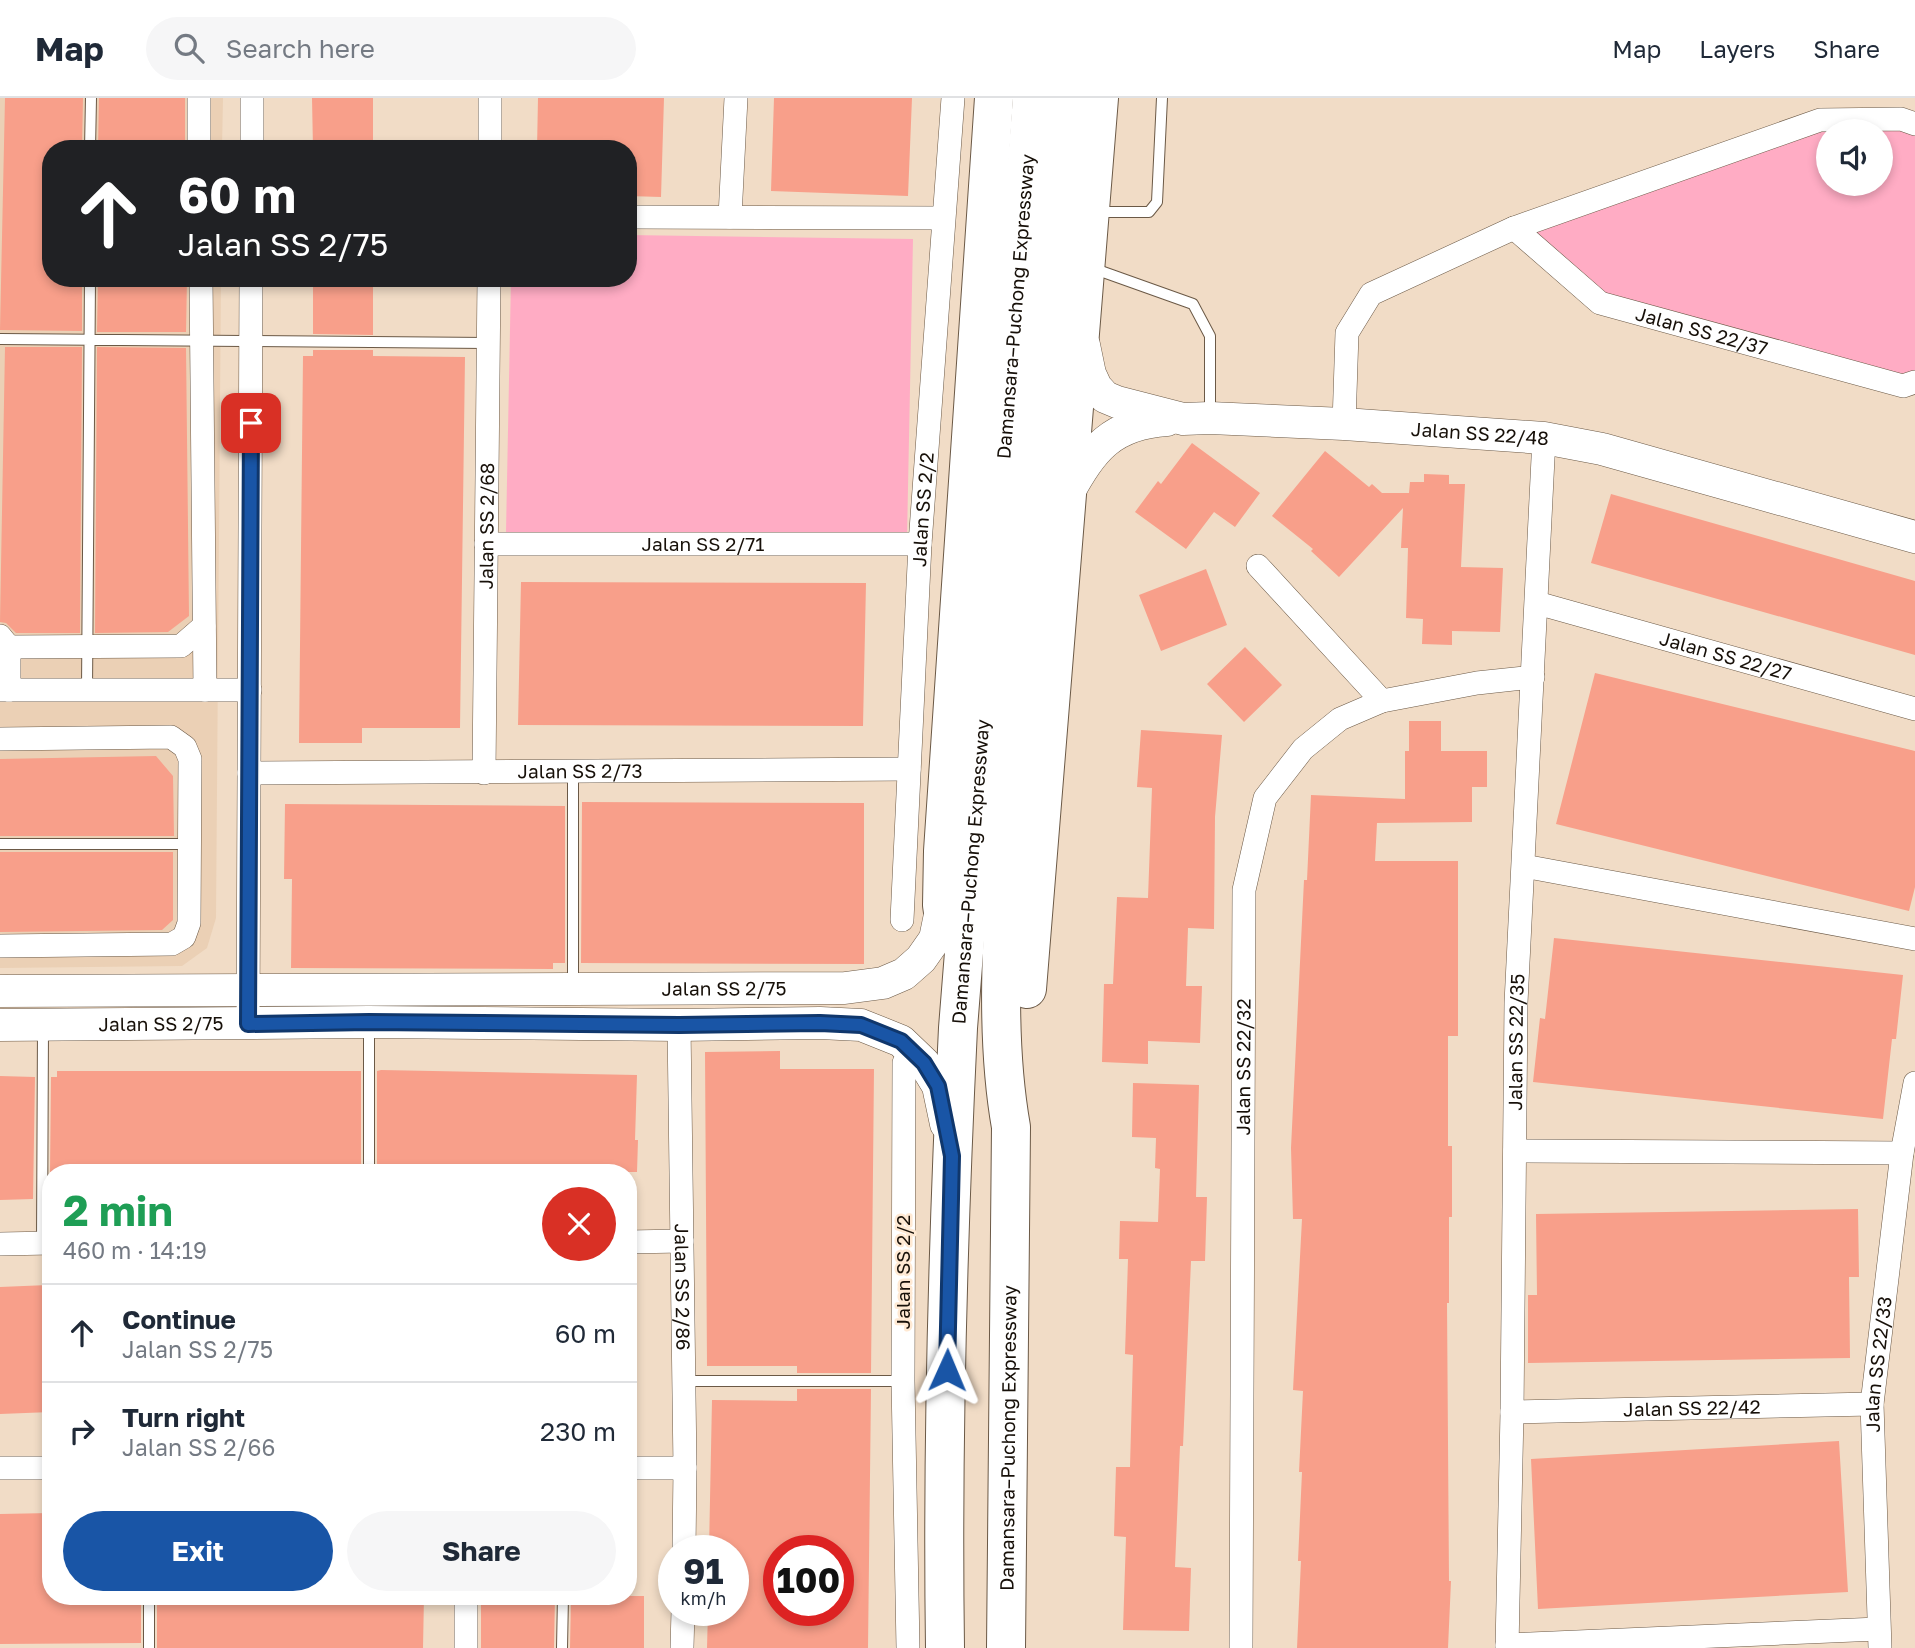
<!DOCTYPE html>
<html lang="en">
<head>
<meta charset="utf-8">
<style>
  :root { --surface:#fff; --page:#f6f6f7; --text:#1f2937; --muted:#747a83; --line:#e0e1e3; --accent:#1955a6 }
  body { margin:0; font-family:"Golos Text",sans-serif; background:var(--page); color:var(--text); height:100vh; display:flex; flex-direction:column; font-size:26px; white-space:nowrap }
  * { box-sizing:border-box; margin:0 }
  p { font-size:23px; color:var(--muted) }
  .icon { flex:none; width:38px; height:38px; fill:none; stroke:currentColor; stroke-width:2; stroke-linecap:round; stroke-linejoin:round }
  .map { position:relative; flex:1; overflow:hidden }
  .drawer { position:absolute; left:42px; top:1066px; width:595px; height:441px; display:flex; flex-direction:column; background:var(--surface); border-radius:28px; box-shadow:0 4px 10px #0003 }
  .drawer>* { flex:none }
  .guide { position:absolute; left:42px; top:42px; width:595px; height:147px; border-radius:28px; box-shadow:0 4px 10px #0003; background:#202124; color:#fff; overflow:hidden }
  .buttons { position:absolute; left:1816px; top:21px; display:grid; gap:14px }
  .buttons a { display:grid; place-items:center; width:77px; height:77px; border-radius:50%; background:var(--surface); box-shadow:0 4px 10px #0003; font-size:35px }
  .speed { position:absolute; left:658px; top:1437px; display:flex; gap:14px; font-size:35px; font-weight:700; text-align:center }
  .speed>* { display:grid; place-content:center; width:91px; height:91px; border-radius:50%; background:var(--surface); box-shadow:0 4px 10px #0003; line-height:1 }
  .speed small { font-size:18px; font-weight:400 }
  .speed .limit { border:10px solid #d22; background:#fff; color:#111 }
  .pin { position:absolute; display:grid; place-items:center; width:60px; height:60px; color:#fff; margin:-30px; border-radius:14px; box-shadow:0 4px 10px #0006 }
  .me { position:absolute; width:77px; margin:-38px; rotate:1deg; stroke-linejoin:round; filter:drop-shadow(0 0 5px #0008) }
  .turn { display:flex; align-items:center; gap:24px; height:147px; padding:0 21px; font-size:32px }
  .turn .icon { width:91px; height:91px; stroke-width:2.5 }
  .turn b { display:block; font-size:49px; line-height:60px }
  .round { display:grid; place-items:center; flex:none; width:74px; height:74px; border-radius:37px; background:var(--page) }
  .summary { display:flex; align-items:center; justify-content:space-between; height:119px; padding:0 21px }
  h1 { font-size:42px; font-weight:700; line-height:52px; color:#1e9e55 }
  .action { display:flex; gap:14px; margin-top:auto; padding:14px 21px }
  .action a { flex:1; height:80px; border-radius:42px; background:var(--accent); color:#fff; font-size:28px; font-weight:700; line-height:80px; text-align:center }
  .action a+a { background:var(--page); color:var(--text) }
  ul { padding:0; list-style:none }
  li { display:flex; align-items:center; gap:21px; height:98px; padding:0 21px; border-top:2px solid var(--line) }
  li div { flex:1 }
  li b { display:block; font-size:26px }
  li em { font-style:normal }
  header { display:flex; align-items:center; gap:42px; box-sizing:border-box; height:98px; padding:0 35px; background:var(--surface); border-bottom:2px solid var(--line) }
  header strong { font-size:33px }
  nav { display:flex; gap:38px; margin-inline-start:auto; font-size:24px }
  .search { width:490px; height:63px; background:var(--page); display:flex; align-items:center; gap:18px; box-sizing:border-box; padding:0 24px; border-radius:38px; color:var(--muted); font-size:26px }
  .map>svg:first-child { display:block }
  .built { fill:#ebd0b5 }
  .green { fill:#ffacc4; fill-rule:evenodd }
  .building { fill:#f89f8a; fill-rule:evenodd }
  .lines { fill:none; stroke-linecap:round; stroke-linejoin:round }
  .lane-casing { stroke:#6b5946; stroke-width:12 }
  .street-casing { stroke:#6b5946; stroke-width:24 }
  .secondary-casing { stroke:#6b5946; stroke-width:33 }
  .highway-casing { stroke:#6b5946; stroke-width:40 }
  .lane { stroke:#fff; stroke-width:10 }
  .street { stroke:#fff; stroke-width:23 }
  .secondary { stroke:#fff; stroke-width:32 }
  .highway { stroke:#fff; stroke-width:38 }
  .route-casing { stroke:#10376c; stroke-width:18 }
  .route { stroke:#1955a6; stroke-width:12 }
  .labels { text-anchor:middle; stroke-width:5; stroke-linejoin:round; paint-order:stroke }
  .street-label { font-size:19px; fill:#171009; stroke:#ffe9d3 }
</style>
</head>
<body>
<header>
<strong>Map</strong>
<div class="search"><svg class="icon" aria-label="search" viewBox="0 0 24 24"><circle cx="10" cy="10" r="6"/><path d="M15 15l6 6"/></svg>Search here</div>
<nav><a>Map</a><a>Layers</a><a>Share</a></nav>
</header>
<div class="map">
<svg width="1915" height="1550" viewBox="0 0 1915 1550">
  <rect width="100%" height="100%" fill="#f1dcc6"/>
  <path class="built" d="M0,0H223L222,51H51V180H221L216,820L207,850L182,868L0,870Z"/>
  <path class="green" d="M1816,26L1915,31V272L1897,284L1603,204L1519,130ZM1829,33H1881V86H1829Z
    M628,137L913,141L907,440L506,434L511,180H628Z"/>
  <path class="building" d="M5,0H83L82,51H51V180H82V233L0,232Z
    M99,0H185V51H98Z
    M312,0H373V51H313Z
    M538,0H664L661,99L628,98V51H537Z
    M774,0H912L908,98L771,93Z
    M98,180H187L186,234H97Z
    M313,180H373V237L313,236Z
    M5,249H82L80,535H16L6,525L0,524Z
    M97,249L186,250L189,518L168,534L95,535Z
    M313,252H373V258L465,259L460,630H362V645H299L303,258H313Z
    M1192,345L1260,395L1235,429L1214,414L1186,451L1135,414L1158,383L1161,386Z
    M1325,353L1369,389L1372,386L1382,395H1409L1410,384H1424V376L1449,377V386H1465L1461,469L1503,470L1500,534L1452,533V547L1422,546L1423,521L1406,520L1408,450H1401L1403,410L1339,479L1311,453L1313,451L1272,418Z
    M1611,396L1915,483V557L1591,465Z
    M1206,471L1227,527L1161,553L1139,497Z
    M521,484L866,485L863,628L518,627Z
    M1245,549L1282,587L1244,624L1207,586Z
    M1595,575L1915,653V789L1909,813L1556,726Z
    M1409,623H1441V653H1487V689H1472V724L1377,725L1375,763H1458V938H1448V1048H1452V1119H1449V1205H1447L1449,1483H1451L1448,1550H1297L1301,1463H1298L1302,1374H1299L1303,1293L1293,1292L1302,1121H1293L1291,1050L1304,782H1307L1311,697L1405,701V653H1409Z
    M1141,632L1222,637L1215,719L1214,831L1188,830L1186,888H1202L1200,945L1148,943V966L1102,964L1104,886H1113L1117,799L1148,800L1152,690L1137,689Z
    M156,658L173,678L174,738H0V661Z
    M582,704L864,705V866L581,865Z
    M285,706L565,708V865H553V871L291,870L292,781H284Z
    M0,754H173V822L162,832L0,834Z
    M1554,840L1903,877L1896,941H1892L1883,1021L1533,984L1540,920L1545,921Z
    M780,953V971H874L871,1275H797V1268H707L705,954Z
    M381,972L637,977L635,1042H638L637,1074H377V973Z
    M57,973H361V1074H50L51,979H57Z
    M0,978L35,979L33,1101L0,1102Z
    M1133,985L1199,987L1196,1099H1207L1205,1163H1191L1183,1348H1180L1175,1469L1191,1470L1189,1533L1123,1532L1126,1439L1114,1438L1116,1369H1130L1133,1257L1125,1256L1128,1161H1119L1120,1123L1158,1124L1160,1071L1155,1070L1156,1040L1132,1039Z
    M1858,1111L1859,1179H1849L1850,1260L1528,1265V1197H1537L1536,1116Z
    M48,1187L51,1314L0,1316V1189Z
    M797,1291H871L868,1550H707L708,1512H733V1452H709L712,1302L797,1303ZM779,1452H838V1512H779Z
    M1839,1343L1848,1494L1538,1511L1531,1361Z
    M51,1415V1498H141V1545L0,1546V1416Z
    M157,1498H424L423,1550H157Z
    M481,1498H555L554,1550H481Z
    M571,1498H644V1550H570Z"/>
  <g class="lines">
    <g class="lane-casing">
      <path id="lane" d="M90,51L91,0
        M1097,114H1149L1157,104L1162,0
        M1092,170L1193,206L1210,238V317
        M0,241C163,241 325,245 488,245
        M87,592L90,180
        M0,746H189
        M573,889V674
        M369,927V1074
        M42,1145L43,929
        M683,1283H903
        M149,1498V1550
        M562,1550L563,1498"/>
    </g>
    <g class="street-casing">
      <g id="street">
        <path d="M199,0V51"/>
        <path id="s1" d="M1915,26L1901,21L1820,22L1514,130L1600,205L1903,288L1915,284"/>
        <path d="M252,51V0"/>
        <path d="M490,51V0"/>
        <path d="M628,119L943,120"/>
        <path d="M730,119L736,0"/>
        <path d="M201,180L205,592"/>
        <path d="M1344,326L1347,235L1371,196L1514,130"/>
        <path id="s2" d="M486,446H920"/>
        <path d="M1258,468L1382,603"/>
        <path id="s3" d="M1537,505L1915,611"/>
        <path d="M0,538L9,549V592"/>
        <path d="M9,549L181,548L204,528"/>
        <path d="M0,592H250"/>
        <path d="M0,641L171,639L185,649L190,661L189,825L184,839L172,846L0,848"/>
        <path id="s4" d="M249,675L909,671"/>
        <path id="s5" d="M484,675L489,180"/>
        <path d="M1524,768L1915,841"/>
        <path id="s6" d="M902,822L920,446L953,0"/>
        <path d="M248,926L251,180"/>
        <path id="s7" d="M679,927L685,1370L684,1452"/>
        <path d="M904,965L903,1283L908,1550"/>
        <path d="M1515,1053L1902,1055"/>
        <path d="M628,1144L682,1143"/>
        <path d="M0,1146L51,1145"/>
        <path id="s8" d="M1512,1314L1872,1306"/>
        <path d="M0,1370H51"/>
        <path d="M628,1370H685"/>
        <path d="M1507,1547L1878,1531"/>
        <path d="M466,1550V1498"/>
        <path d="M682,1550L683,1512"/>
        <path id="s9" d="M1241,1550L1244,792L1265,700L1303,651L1340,621L1382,603L1477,585L1533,579"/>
        <path id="s10" d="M1507,1550L1512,1314L1516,905L1544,340"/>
        <path id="s11" d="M1880,1550L1872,1306L1902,1055L1915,985"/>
      </g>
    </g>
    <g class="secondary-casing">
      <g id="secondary">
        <path id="s12" d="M1084,247L1090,276L1096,289L1105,299L1117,304L1183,321L1210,320L1344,326L1544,340L1602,351L1915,439"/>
        <path d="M1067,397C1093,350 1111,326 1167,322"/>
        <path id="s13" d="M0,893L845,890L883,885L904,876L921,861L935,841L942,807"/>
        <path id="s14" d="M0,927L369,924L679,927L820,925L861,927L901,943L924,965L938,988L946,1026"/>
      </g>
    </g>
    <g class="highway-casing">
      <g id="highway">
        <path d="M946,835L942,807L943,753L994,0"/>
        <path d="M1027,891L1099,0"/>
        <path id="s15" d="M945,1550C942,1344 948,1136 958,930L1032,0"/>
        <path id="s16" d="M1006,1550L1011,1029C993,927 1004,816 1009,713L1063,0"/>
      </g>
    </g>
    <use href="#lane" class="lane"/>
    <use href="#street" class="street"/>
    <use href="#secondary" class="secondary"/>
    <use href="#highway" class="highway"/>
  </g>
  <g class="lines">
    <g class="route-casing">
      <path id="route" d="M251,325L248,926L369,924L679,927L820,925L861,927L901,943L924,965L938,988L952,1058L947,1272"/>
    </g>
    <use href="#route" class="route"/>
  </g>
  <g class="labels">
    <g class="street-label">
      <text dy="7" stroke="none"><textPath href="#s15" startOffset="1344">Damansara–Puchong Expressway</textPath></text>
      <text dy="7" stroke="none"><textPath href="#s1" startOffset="640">Jalan SS 22/37</textPath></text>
      <text dy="7" stroke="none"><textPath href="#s12" startOffset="436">Jalan SS 22/48</textPath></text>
      <text dy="7" stroke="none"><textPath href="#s6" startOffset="411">Jalan SS 2/2</textPath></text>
      <text dy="7" stroke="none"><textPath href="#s5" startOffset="247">Jalan SS 2/68</textPath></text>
      <text dy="7" stroke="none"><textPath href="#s2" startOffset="217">Jalan SS 2/71</textPath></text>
      <text dy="7" stroke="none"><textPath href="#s3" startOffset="196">Jalan SS 22/27</textPath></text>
      <text dy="7" stroke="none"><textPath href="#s4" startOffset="331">Jalan SS 2/73</textPath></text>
      <text dy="7" stroke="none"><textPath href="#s15" startOffset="777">Damansara–Puchong Expressway</textPath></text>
      <text dy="7" stroke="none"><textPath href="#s13" startOffset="724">Jalan SS 2/75</textPath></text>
      <text dy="7" stroke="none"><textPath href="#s14" startOffset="161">Jalan SS 2/75</textPath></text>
      <text dy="7" stroke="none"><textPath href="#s10" startOffset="606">Jalan SS 22/35</textPath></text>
      <text dy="7" stroke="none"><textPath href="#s9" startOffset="581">Jalan SS 22/32</textPath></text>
      <text transform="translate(903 1174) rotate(-90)" y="7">Jalan SS 2/2</text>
      <text dy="7" stroke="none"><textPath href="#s7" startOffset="262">Jalan SS 2/86</textPath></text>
      <text dy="7" stroke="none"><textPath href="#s11" startOffset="284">Jalan SS 22/33</textPath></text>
      <text dy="7" stroke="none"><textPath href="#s8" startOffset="180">Jalan SS 22/42</textPath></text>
      <text dy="7" stroke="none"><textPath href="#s16" startOffset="210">Damansara–Puchong Expressway</textPath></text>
    </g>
  </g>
</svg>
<div class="buttons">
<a><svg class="icon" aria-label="sound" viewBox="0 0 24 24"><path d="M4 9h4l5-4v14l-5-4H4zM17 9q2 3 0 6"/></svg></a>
</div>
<div class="speed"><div>91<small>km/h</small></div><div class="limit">100</div></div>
<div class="pin" style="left:251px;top:325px;background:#d93025"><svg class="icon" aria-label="arrive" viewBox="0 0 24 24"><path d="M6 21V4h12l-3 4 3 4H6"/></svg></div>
<svg class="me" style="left:947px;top:1272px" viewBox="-20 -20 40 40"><path d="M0-17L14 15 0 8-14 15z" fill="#1955a6" stroke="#fff" stroke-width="4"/></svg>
<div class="guide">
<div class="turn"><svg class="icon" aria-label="ahead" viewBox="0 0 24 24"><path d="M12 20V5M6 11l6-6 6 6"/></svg><div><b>60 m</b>Jalan SS 2/75</div></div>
</div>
<section class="drawer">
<div class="summary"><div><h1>2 min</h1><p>460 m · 14:19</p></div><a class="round" style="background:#d93025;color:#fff"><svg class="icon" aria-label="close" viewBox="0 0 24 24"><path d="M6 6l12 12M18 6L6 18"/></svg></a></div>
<ul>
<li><svg class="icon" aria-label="ahead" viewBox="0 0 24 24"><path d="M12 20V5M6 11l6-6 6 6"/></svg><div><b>Continue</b><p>Jalan SS 2/75</p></div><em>60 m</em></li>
<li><svg class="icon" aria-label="right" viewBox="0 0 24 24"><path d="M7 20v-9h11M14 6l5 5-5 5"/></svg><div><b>Turn right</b><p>Jalan SS 2/66</p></div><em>230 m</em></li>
</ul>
<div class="action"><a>Exit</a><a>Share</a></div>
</section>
</div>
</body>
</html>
